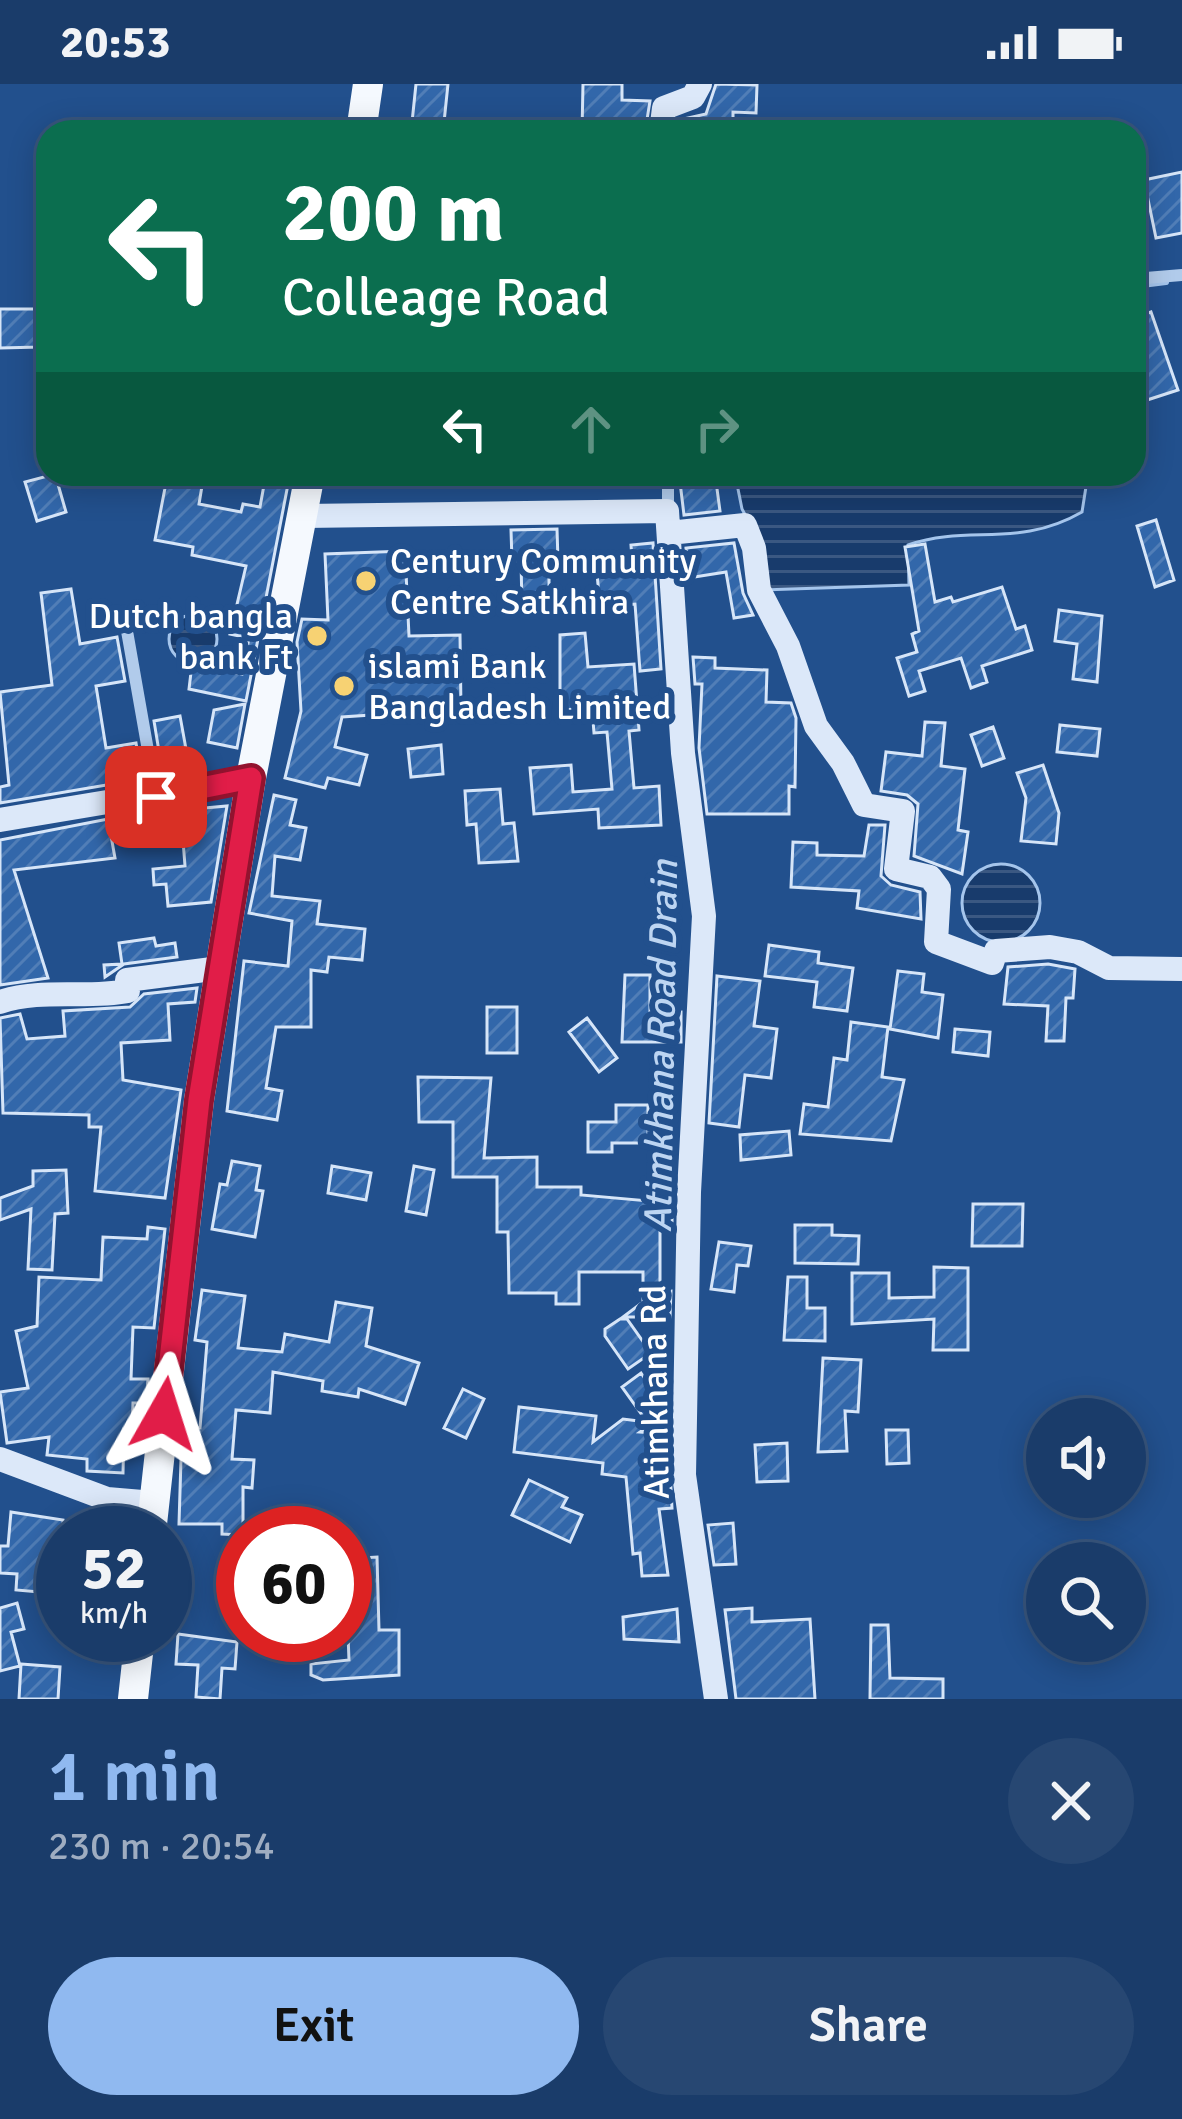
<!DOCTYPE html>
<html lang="en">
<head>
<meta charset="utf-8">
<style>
  :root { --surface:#1a3c6a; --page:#274772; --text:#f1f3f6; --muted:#9fadc1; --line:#38567e; --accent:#90b9f0 }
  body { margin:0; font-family:Signika,sans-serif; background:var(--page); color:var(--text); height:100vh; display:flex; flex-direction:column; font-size:45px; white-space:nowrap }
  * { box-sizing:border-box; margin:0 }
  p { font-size:39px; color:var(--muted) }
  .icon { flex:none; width:66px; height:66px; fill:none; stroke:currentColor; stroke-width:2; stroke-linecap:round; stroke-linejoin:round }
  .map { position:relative; height:1615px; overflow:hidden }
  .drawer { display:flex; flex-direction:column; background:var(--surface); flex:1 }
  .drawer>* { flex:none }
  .top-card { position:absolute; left:36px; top:36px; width:1110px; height:366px; border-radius:36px; box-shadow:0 6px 30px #0003,0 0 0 3px var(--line); background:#0b6e4f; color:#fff; overflow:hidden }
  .fabs { position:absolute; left:1026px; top:1314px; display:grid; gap:24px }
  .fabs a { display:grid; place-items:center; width:120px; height:120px; border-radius:50%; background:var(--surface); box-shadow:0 6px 30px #0003,0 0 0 3px var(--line); font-size:60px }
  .speed { position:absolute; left:36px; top:1422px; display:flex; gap:24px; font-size:60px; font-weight:700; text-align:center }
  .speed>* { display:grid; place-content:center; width:156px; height:156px; border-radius:50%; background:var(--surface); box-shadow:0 6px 30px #0003,0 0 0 3px var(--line); line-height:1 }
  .speed small { font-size:30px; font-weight:400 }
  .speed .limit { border:18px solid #d22; background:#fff; color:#111 }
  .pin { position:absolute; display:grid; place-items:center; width:102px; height:102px; color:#fff; margin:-51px; border-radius:24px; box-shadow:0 6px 18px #0006 }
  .me { position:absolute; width:132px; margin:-66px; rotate:6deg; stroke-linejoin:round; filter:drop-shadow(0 0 9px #0008) }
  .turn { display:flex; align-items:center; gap:42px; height:252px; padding:0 48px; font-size:54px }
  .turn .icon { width:156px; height:156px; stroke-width:2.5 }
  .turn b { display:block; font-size:84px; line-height:102px }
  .lanes { display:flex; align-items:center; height:114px; padding:0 48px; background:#0003; justify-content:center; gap:60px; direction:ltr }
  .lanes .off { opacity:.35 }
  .round { display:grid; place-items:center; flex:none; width:126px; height:126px; border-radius:63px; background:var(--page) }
  .overview { display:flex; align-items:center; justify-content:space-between; height:204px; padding:0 48px }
  h1 { font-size:72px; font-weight:600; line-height:90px; color:var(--accent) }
  .cta { display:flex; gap:24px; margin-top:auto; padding:24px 48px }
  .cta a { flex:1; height:138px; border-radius:72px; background:var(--accent); color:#111; font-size:48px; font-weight:600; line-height:138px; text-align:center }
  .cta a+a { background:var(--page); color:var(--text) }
  .status { display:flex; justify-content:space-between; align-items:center; height:84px; padding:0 60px; background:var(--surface); direction:ltr }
  .status svg { height:33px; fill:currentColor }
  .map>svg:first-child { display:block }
  .water { fill:url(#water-rules); stroke:#a5c5ec; stroke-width:3 }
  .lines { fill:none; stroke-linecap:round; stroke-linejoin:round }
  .stream { stroke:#a5c5ec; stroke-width:6 }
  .building { fill:url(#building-hatch); stroke:#d6e5f8; stroke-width:3 }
  .street { stroke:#b1cbeb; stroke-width:12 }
  .secondary { stroke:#dce8f9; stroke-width:24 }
  .primary { stroke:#f5f9fe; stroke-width:30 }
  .route-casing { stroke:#92132f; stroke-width:30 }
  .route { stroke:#e11d48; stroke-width:21 }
  .poi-dot { fill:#f7d273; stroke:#22508d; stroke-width:4.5 }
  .labels { text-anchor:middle; stroke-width:12; stroke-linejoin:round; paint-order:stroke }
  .poi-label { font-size:36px; fill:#fff; stroke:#22508d; text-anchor:start }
  .street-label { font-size:36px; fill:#fff; stroke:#22508d }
  .water-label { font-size:39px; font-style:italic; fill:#bdd5f2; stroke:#22508d }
</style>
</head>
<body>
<div class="status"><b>20:53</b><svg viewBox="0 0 49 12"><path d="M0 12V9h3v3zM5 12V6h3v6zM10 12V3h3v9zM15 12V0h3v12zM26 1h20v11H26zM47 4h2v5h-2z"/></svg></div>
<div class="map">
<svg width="1182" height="1615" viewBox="0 0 1182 1615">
  <defs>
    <pattern id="water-rules" width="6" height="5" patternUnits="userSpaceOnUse" patternTransform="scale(3)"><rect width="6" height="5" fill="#183b6c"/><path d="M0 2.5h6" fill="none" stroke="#3b5882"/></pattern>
    <pattern id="building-hatch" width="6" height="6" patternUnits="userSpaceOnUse" patternTransform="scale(3)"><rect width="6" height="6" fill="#3267aa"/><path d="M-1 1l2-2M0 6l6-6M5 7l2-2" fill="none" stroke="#517eb7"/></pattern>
  </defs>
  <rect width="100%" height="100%" fill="#22508d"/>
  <path class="water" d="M735,390H1088L1082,428C1018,465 969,440 908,461L909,501L759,506L757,453L742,425Z
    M169 555a24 24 0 1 1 48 0a24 24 0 1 1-48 0Z
    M962 819a39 39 0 1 1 78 0a39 39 0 1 1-78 0Z"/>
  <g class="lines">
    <path class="stream" d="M1134,202L1166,198"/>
  </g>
  <path class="building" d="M416,0H448L443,48H411Z
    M583,0H622V16L650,17L645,48H582Z
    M716,0L757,1L756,29L733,28V48H678L679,36L706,30Z
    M1182,88V149L1156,154L1144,96Z
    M0,225H38L39,263L0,264Z
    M1151,228L1178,306L1144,317L1136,292L1144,289L1134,258V234Z
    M55,390L66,428L37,437L25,398Z
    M135,390H204L199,420L241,428L243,420L260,423L266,390H290L246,617L189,605L192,580L242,590L249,554L230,550L246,482L192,471L193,463L155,456L165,404L134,398Z
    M679,390H715L720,427L684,431Z
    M1156,436L1174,496L1155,503L1137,442Z
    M557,445L558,477H549V522H522L521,477H512L511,446Z
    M653,459L661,585L640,587L635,520L600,523L596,478L632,475L631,461Z
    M734,459L743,509L753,531L734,534L726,488L688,494L686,464Z
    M925,460L935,518L951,513L953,518L1002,503L1016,545L1025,542L1032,566L982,582L987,598L971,604L961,574L919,587L925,607L909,612L897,574L917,568L912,550L919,547L905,463Z
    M405,467L409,552L460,551L461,625L342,633L335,663L367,671L359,701L328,694L325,704L285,694L301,627L297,558L302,535L328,536L325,470Z
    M71,505L80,560L117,553L125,597L96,602L106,664L136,659L142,695L0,719V703L9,701L0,608L52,601L41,509Z
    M1059,526L1102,532L1097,598L1073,595L1077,560L1055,557Z
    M585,549L588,583L634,580L639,646L629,647L634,704L659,702L661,741L599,744L598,725L534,730L530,684L571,681L573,708L612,705L607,648L594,649L592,624L560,626V551Z
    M693,573L715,574V584L767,586L766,618L791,619L796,634L795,703L789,702V730H707L699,664L702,600H695Z
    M245,620L237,664L208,658L214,626Z
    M180,632L190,687L163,692L154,637Z
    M925,638L945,639L941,682L965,685L958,746L968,748L962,790L914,772L918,720L907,711L881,707L886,668L922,672Z
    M1060,641L1100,645L1097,672L1057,668Z
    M993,643L1004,674L982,682L971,651Z
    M441,661L443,690L411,693L408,665Z
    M1043,681L1059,729L1056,760L1021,757L1026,714L1017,689Z
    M500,705L503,740L514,739L518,777L479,779L476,740L467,741L465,707Z
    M274,711L296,716L290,741L306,744L300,776L275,772L272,812L320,817L317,840L365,845L362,876L329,873L327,888L311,886V943H276L266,1004L282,1007L277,1036L227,1027L244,877L288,882L292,837L249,829Z
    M227,722L211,818L168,822L166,800L154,801L153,785L185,782L182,744L161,746L160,728Z
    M108,735L115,774L14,786L48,894L0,901V756Z
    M869,741H885L881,792L891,801L920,808L921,835L857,824L859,807L791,803L793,758L817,759V771L864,772Z
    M154,854L156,862L175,859L177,873L124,880L105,893L104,881L122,880L119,859Z
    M769,861L819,868L818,879L853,884L847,927L814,923L817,898L765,892Z
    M1048,880L1075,885L1073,914H1066L1064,957H1046L1048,922L1004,920L1008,883Z
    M898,887L924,890L922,908L943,911L938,954L890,945Z
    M625,891H650V928H681V958H622Z
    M717,892L760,897L754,942L777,945L771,994L745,991L739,1043L709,1039Z
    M197,904L195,918L168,920L170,956L121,959L123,996L181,1006L165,1114L95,1107L101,1043H89V1031L3,1029L0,934L20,930L27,955L65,952L63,927L130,923L144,910Z
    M487,923H517V969H487Z
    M587,934L617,974L599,988L569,948Z
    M851,938L888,943L882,993L904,996L891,1057L800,1050L804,1020L828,1023L834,974L847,976Z
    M955,945L990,948L988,972L953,968Z
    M418,993L491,994L484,1074L537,1073V1103H581V1111L672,1119V1143H660V1207H671L670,1233H623L643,1218V1188H579V1220H556V1209H509L508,1148H497V1093H453V1038H419Z
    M616,1021H648V1059H612V1068H588V1038H616Z
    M789,1047L791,1071L741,1076L740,1051Z
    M232,1077L260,1082L256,1106L263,1107L255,1153L212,1145L220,1100L227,1101Z
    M332,1082L371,1089L366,1116L328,1109Z
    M414,1082L434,1086L426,1131L406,1127Z
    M66,1086L68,1129L55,1130L52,1186L28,1185L31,1125L0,1136V1114L33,1102V1087Z
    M973,1120H1023L1022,1162H972Z
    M795,1141H832V1151L859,1152L858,1180L795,1179Z
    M148,1143L165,1145L154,1244L133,1243L131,1295H148L146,1319H133L132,1345H124L123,1389L87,1387V1375L47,1371L49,1353L7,1359L0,1308L28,1304L16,1247L37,1242L39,1193L101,1196L103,1153L147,1155Z
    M719,1158L751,1162L748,1182L737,1181L734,1208L711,1205Z
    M934,1183L968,1184V1266H933L934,1235L852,1240V1189H889V1214L934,1213Z
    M788,1193H807V1224H825V1257L784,1256Z
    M202,1206L245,1212L238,1264L282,1268L285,1250L329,1258L336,1218L372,1224L366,1262L419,1279L405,1320L359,1305L358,1313L322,1307L323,1297L273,1288L270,1329L236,1326L232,1375L254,1376L252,1404L243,1403V1451L222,1450V1440H179L182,1343L200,1344L207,1258L195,1256Z
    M620,1235H627L651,1269L628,1285L605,1252V1245Z
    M823,1274L861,1276L858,1328L845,1327L847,1367L818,1368Z
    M641,1289L668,1328L640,1348L668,1350L672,1424L659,1425L668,1491L642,1492L640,1469L633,1470L626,1393L602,1390L603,1379L514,1368L519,1323L596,1332L593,1358L623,1335L647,1338L622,1303Z
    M463,1305L484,1315L466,1354L444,1344Z
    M886,1346H908L909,1379L887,1380Z
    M787,1359L788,1397L757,1398L755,1361Z
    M529,1396L567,1414L562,1423L582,1431L570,1458L512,1431Z
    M11,1428L63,1436V1510L16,1506L17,1490L0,1489V1462H8Z
    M733,1439L736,1480L714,1481L708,1441Z
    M377,1473L379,1546H399V1591L323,1596L311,1591V1580L349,1576L345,1475Z
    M17,1519L24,1545L11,1548L20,1582L0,1587V1524Z
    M752,1524V1538L810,1535L815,1615H736L725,1526Z
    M677,1525L679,1558L624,1555L623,1533Z
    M871,1541H888L890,1594L943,1595V1615H870Z
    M178,1550L237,1558L235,1585L222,1584L220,1615L196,1613L198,1581L176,1580Z
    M21,1580L60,1583L58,1615H19Z"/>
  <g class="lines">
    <path class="street" d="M1134,195L1182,191
      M668,426V390
      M127,547L156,712"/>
    <path class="secondary" d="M661,48L664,24L693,13L700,0
      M304,432L667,427L683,669L704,832L689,1108L684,1391L716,1615
      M669,449L745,441L754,464L759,506L788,562L816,642L843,679L864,721L903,727L896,785L930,793L939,805L936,858L992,879L996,867L1050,863L1078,868L1109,884L1182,885
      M0,736L251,694
      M0,918C41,904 86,915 128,907L127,896L220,884
      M0,1375L107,1415L154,1419"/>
    <path class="primary" d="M361,48L368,0
      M151,1449L199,1016L251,694L310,390
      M133,1615L140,1551"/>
  </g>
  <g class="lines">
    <g class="route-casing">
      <path id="route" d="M156,713L251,694L199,1016L164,1330"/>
    </g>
    <use href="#route" class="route"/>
  </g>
  <g class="poi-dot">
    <circle cx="366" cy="497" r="12"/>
    <circle cx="317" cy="552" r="12"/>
    <circle cx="344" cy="602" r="12"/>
  </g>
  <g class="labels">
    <g class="poi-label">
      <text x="390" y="489">Century Community<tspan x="390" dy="41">Centre Satkhira</tspan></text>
      <text x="293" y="544" text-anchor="end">Dutch bangla<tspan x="293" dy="41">bank Ft</tspan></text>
      <text x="368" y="594">islami Bank<tspan x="368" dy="41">Bangladesh Limited</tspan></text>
    </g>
    <g class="street-label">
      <text transform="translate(654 1308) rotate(-91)" y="13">Atimkhana Rd</text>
    </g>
    <g class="water-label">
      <text transform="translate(660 962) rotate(-89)" y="14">Atimkhana Road Drain</text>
    </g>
  </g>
</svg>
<div class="fabs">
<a><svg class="icon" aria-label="sound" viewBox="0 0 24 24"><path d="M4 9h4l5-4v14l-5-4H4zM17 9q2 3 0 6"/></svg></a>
<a><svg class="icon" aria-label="search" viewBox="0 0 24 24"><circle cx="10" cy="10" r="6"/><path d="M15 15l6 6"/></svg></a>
</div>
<div class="speed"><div>52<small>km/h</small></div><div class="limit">60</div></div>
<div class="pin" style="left:156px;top:713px;background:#d93025"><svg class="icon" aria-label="arrive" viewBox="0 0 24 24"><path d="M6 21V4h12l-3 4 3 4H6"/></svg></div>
<svg class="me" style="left:164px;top:1330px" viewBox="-20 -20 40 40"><path d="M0-17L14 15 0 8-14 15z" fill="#e11d48" stroke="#fff" stroke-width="4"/></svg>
<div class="top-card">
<div class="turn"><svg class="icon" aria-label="left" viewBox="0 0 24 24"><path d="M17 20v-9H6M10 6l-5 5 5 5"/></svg><div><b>200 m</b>Colleage Road</div></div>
<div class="lanes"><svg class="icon" aria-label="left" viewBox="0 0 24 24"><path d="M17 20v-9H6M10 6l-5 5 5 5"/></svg><svg class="icon off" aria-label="ahead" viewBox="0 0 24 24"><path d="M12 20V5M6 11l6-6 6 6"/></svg><svg class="icon off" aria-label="right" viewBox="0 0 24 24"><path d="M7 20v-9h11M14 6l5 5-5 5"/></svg></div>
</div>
</div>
<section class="drawer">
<div class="overview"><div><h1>1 min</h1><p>230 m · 20:54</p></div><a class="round"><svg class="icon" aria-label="close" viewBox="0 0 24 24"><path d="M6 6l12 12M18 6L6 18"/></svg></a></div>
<div class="cta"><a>Exit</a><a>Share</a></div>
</section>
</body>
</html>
